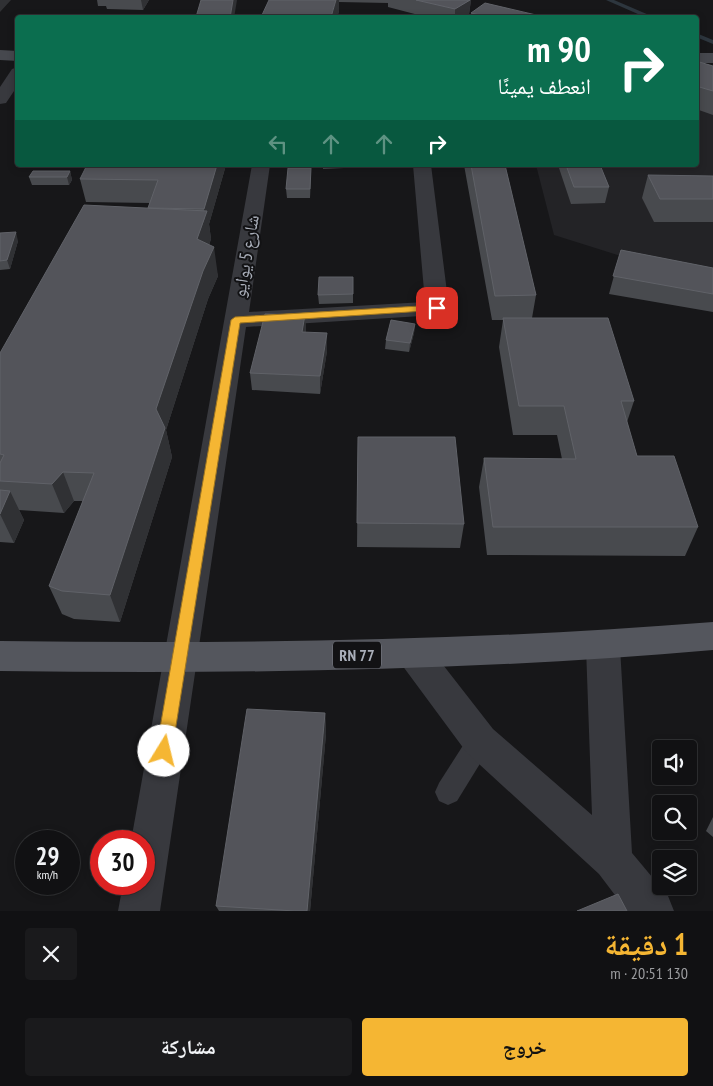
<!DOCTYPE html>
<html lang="ar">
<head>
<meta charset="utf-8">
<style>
  :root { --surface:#111113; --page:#1a1a1c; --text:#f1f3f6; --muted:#9c9da0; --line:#303133; --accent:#f5b633 }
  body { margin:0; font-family:"PT Sans Narrow","Noto Naskh Arabic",sans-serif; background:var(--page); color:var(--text); direction:rtl; height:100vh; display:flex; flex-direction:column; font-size:19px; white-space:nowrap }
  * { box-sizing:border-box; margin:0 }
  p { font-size:16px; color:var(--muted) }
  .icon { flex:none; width:28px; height:28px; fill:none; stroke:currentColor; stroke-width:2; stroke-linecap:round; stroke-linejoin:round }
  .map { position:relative; height:911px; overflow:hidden; direction:ltr }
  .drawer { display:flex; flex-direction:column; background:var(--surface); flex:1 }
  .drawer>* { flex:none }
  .banner { position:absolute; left:15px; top:15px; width:684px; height:152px; border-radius:5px; box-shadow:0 2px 8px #0003,0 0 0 1px var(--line); direction:rtl; background:#0b6e4f; color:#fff; overflow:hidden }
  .fabs { position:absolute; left:652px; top:740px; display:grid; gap:10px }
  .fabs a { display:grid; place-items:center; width:45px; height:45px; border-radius:5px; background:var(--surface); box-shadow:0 2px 8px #0003,0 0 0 1px var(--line); font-size:25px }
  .speed { position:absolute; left:15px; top:830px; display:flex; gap:10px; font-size:25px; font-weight:700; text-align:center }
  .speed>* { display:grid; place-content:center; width:65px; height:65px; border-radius:50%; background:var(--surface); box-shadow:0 2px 8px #0003,0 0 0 1px var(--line); line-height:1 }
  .speed small { font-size:12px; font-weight:400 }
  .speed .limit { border:8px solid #d22; background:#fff; color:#111 }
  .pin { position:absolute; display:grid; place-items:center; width:42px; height:42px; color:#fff; margin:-21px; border-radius:10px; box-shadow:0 2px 8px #0006 }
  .me { position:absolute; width:55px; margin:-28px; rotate:9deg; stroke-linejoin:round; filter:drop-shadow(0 0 4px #0008) }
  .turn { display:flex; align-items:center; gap:18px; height:105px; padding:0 25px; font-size:22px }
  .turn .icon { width:65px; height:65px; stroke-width:2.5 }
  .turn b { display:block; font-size:35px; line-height:42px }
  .lanes { display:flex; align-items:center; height:48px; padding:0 25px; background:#0003; justify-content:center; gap:25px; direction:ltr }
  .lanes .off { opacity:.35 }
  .round { display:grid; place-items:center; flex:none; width:52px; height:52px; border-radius:5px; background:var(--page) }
  .overview { display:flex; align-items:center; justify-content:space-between; height:85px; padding:0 25px }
  h1 { font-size:30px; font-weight:700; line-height:38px; color:var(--accent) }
  .cta { display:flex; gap:10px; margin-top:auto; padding:10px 25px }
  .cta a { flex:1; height:58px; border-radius:5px; background:var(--accent); color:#111; font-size:20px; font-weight:700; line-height:58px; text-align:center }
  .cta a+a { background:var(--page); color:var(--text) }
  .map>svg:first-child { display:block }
  .built { fill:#232326 }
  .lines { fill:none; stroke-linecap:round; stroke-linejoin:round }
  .stream { fill:#2d363e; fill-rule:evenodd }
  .service { fill:#38393e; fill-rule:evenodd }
  .minor { fill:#38393e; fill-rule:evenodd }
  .secondary { fill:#46484e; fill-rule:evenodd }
  .primary { fill:#54565d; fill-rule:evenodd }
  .wall { fill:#484a4e }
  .shaded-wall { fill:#303134 }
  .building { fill:#53545a; stroke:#606268 }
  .route { fill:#f5b633; stroke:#9f7621 }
  .labels { text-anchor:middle; stroke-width:4; stroke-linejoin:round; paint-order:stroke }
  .shield { fill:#121214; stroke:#7c7f88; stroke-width:1 }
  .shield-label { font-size:16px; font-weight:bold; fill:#a9aeb9 }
  .street-label { font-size:18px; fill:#a9aeb9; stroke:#121214 }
</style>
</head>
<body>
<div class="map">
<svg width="713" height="911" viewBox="0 0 713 911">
  <rect width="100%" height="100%" fill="#171719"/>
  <path class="built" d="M696,73L713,77V285L554,235L536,165H696Z"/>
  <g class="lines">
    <path class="stream" d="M606,0H614L656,18H647Z
      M696,33L713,40V44L696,37Z"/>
    <path class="service" d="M480,729L489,733L492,741L489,749L457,801L448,805L439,801L435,792L439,783L471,733Z"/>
    <path class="minor" d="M18,67V85L6,103L0,104V87L12,69Z
      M252,165H270L249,312L425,302L413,165H431L449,308L445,313L437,315L246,327L160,911H118L123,884H144V841H131Z
      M603,632L615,637L620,647L632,853L668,896L674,911H627L599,874L467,753L402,665L397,654L402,643L414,639L426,643L493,729L592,815L586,647L591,637Z"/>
    <path class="secondary" d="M0,50L18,51V61L0,60Z
      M696,53H713V63H696Z"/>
    <path class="primary" d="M713,622V650C475,671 238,674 0,671V641C238,644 475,641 713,622Z"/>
  </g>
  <path class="wall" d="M97,0H149L143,10L107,9L106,6H98Z
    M339,0H471L469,14L463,18H430L388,7V3L339,2Z
    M339,11L337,18H262V15Z
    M471,13L549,18H471Z
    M696,61L713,66V115L696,109Z
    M27,165H42V166H27Z
    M226,165L209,224L211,239L209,245L218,276L208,299L166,430L172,457L120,622L74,619L62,614L49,586L83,501H74L64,513L19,510L24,520L14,543L0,542V353L148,208L150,203L86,202L80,179Z
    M323,165H344V168L323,169Z
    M464,165H505L536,295L532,318L634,401L627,422L637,456L698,527L685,556L487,555L479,487L484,458L562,459L557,435H513L499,347L503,320H492Z
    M558,165H600L609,187L605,203L571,204Z
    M311,168L310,198H287L286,189Z
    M70,171L72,180L69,185H32L29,177Z
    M648,175L713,176V222H654L642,198Z
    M0,233L18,241L10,269L0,270Z
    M621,250L713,268V312L609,294Z
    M353,277V303L319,304L318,295Z
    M305,315L306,333L327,351L320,394L252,390L250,373Z
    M415,324L414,333L409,352L385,349L386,340Z
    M358,437L464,524L460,548L357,547Z
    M325,713L326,734L310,911H219L216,906Z
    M713,817V837L706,831Z"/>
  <path class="shaded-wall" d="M0,0H11L0,12Z
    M141,0H149L143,10Z
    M233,0H237L234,18H230Z
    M336,0H339V11L337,18H331Z
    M471,0L469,14L463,18H455V9Z
    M217,165H226L209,224L211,239L201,268L197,239L205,218L204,209Z
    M311,168V177L310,198V189Z
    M70,171L72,180L69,185L67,177Z
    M16,232L18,241L10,269L7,260Z
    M214,247L218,276L208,299L166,430L172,457L120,622L110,595L156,409L203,271Z
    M305,315L306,333L302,332Z
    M415,324L414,333L409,352L410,343Z
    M327,333V351L320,394V376Z
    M63,472L74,501L64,513L52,484Z
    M10,491L24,520L14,543L0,514Z
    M325,713L326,734L310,911H307Z"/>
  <path class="building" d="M201,0H233L230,18L196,17Z
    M269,0H336L331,17L262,15Z
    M416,0H470L455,9Z
    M485,3L549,18H492L471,13Z
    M696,61L713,66V91L696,86Z
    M87,165H217L204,209L148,208L158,180L80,179Z
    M471,165H505L536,295L495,296Z
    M566,165H600L609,187H574Z
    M288,168H311L310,189H286Z
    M33,171H70L67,177H29Z
    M648,175L713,176V199H660Z
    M84,205L207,211L197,239L214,247L203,271L156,409L165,428L110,595L62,591L49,586L94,473L63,472L52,484L0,481V463L4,455L0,454V353Z
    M16,232L7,260L0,261V233Z
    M621,250L713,268V294L613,276Z
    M319,277H353V294L318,295Z
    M265,314L305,315L302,332L327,333L320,376L250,373Z
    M503,318H608L634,401H621L637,456H674L698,527H493L484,458L576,459L564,406H519Z
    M391,320L415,324L410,343L386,340Z
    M358,437H455L464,524L357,523Z
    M0,490L10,491L0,514Z
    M247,709L325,713L307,911H295L216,906Z
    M618,894L627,911H577Z"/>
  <path class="route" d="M437,305L440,306V310L240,323L172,751L169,757L164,759L159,757L156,751L231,320L235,317Z"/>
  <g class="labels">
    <rect class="shield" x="333" y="641.5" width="48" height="27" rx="4"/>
    <g class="shield-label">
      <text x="357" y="661">RN 77</text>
    </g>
    <g class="street-label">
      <text transform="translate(246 256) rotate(-80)" y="6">شارع 5 يوايو</text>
    </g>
  </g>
</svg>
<div class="fabs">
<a><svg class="icon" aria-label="sound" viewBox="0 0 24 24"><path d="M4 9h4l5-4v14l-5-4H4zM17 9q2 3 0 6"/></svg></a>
<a><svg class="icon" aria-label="search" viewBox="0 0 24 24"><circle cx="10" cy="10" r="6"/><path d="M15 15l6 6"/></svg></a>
<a><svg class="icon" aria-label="layers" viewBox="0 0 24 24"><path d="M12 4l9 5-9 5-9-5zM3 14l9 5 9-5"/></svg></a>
</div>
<div class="speed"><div>29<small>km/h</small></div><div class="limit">30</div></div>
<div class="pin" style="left:437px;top:308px;background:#d93025"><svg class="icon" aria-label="arrive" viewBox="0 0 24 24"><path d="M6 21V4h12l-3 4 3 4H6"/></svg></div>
<svg class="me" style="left:164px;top:751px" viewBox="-20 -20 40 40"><circle r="19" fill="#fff"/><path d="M0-13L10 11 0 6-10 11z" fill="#f5b633"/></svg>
<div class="banner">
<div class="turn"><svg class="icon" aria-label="right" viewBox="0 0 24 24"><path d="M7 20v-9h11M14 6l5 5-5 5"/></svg><div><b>90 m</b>انعطف يمينًا</div></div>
<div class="lanes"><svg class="icon off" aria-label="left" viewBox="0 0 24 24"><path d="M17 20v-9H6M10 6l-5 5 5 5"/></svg><svg class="icon off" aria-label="ahead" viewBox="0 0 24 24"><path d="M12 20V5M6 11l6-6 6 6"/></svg><svg class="icon off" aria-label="ahead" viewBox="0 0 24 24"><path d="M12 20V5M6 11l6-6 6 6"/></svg><svg class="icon" aria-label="right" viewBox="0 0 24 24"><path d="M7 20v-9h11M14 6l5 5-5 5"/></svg></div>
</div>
</div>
<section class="drawer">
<div class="overview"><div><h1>1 دقيقة</h1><p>130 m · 20:51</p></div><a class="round"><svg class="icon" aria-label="close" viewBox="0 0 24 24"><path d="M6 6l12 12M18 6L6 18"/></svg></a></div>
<div class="cta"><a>خروج</a><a>مشاركة</a></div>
</section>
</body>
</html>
